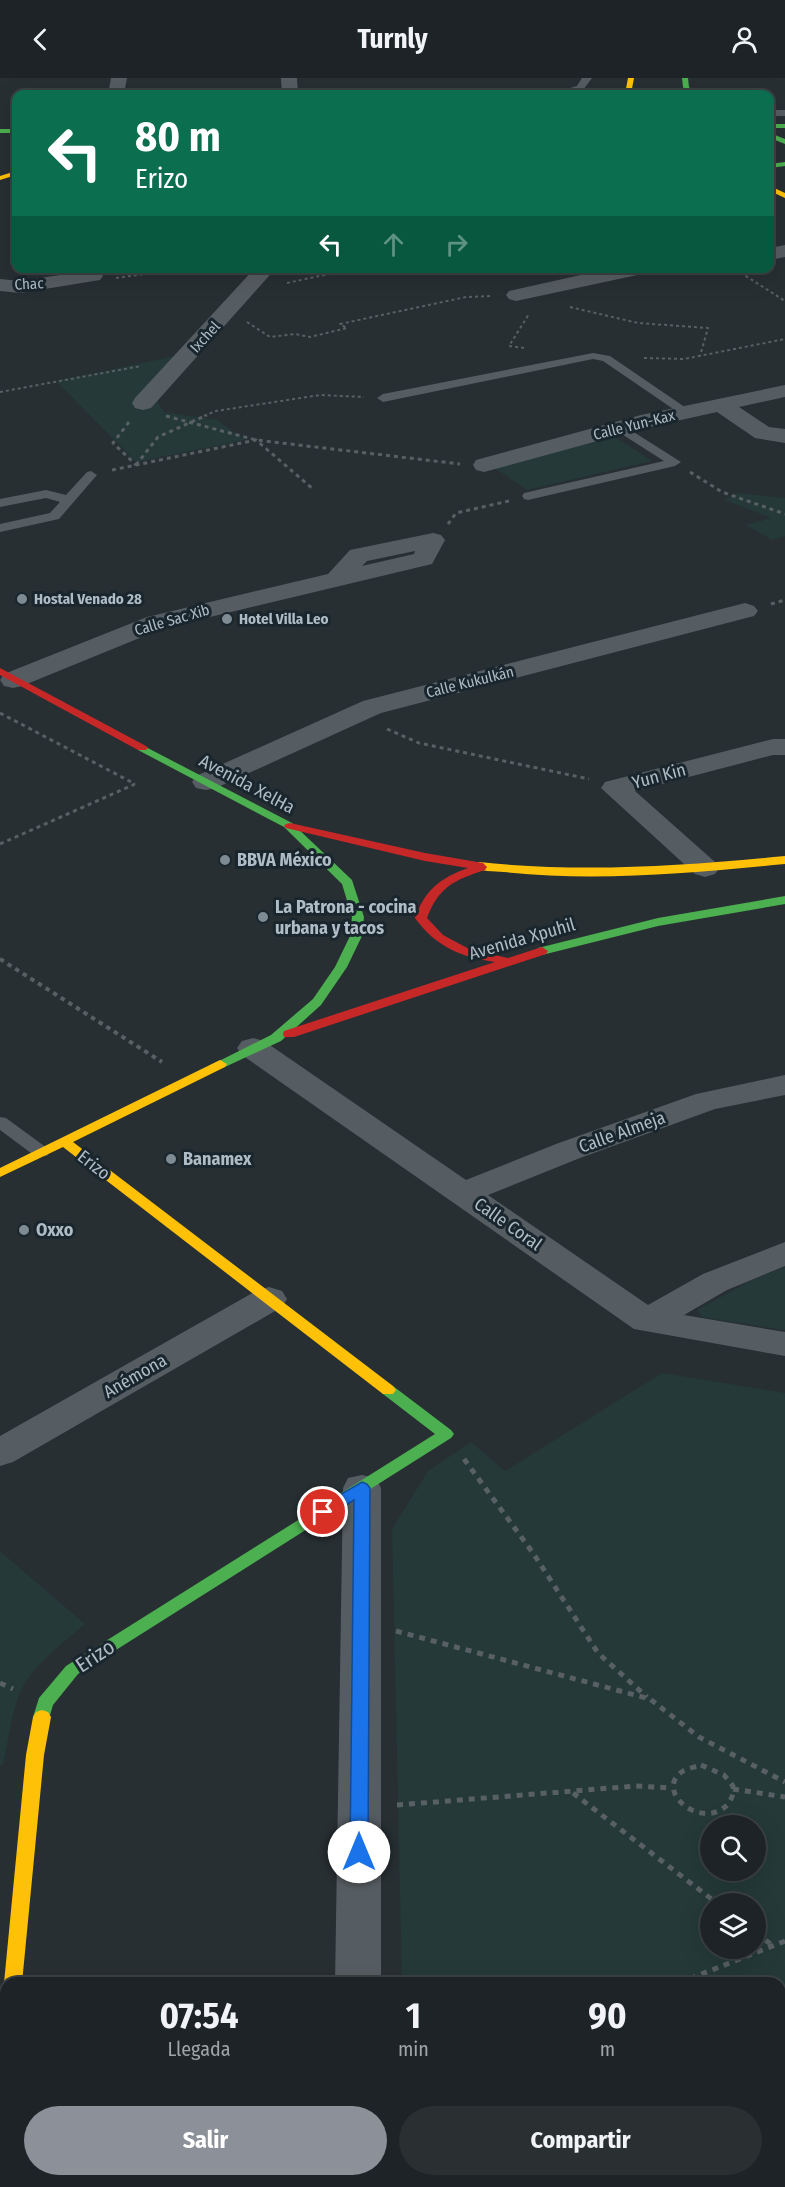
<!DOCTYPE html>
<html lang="es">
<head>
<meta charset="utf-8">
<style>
  :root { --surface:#1d2326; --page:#2a2f32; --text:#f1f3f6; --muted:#a0a4a7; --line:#3b4043; --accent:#8c9099 }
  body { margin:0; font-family:"Fira Sans Condensed",sans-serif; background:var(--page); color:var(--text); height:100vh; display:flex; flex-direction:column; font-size:22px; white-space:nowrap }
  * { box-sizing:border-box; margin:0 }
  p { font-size:20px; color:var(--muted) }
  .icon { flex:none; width:33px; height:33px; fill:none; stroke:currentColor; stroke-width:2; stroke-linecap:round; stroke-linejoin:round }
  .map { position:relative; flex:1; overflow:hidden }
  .details { position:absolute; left:0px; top:1899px; width:786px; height:210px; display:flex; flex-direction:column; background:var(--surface); border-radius:18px 18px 0 0; box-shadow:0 6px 24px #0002,0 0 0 2px var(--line) }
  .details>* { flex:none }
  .hud { position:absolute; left:12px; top:12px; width:762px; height:183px; border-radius:12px; box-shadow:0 6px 24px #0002,0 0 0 2px var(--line); background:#0b6e4f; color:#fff; overflow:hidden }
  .tools { position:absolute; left:700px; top:1737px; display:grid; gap:12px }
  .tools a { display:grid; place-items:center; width:66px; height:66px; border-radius:50%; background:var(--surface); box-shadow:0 6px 24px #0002,0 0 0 2px var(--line); font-size:30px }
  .pin { position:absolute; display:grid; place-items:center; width:51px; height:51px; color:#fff; margin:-26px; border:3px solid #fff; border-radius:50%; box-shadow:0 2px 6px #0007 }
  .me { position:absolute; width:66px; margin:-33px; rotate:0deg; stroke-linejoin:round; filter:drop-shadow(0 0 4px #0008) }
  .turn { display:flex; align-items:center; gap:21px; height:126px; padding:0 24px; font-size:27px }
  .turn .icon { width:78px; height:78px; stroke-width:2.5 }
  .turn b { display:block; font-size:42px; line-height:51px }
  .lanes { display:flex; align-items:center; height:57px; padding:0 24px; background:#0003; justify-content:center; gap:30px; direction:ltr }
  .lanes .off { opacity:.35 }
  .eta { display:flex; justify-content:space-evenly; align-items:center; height:102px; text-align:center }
  .eta b { font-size:36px; font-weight:700; line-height:42px }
  .primary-button { display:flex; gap:12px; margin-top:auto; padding:12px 24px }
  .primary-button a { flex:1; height:69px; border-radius:36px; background:var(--accent); color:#fff; font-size:24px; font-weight:700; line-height:69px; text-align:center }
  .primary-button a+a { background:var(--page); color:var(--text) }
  header { display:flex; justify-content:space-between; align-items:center; height:78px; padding:0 24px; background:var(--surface); font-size:27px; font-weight:700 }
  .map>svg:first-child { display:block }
  .green { fill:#243938; fill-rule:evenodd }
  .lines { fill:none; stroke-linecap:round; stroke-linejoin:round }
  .path-far3 { stroke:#586064; stroke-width:2; stroke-dasharray:3 3; stroke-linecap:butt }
  .path-far2 { stroke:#586064; stroke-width:3; stroke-dasharray:4 4; stroke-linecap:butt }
  .path-far1 { stroke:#586064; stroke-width:4; stroke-dasharray:4.5 4.5; stroke-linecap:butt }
  .path { stroke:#586064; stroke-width:5; stroke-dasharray:6 6; stroke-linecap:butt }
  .lane { fill:#565d62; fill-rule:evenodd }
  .street { fill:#565d62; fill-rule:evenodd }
  .fast { fill:#4caf50; fill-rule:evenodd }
  .slow { fill:#ffc107; fill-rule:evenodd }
  .jam { fill:#c62828; fill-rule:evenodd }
  .route { fill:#1a73e8; stroke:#114b97; stroke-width:1.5 }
  .poi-dot { fill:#7f8b93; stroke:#1a262e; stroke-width:2 }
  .labels { text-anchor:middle; stroke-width:6; stroke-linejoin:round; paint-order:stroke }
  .far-street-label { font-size:15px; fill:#afbcc6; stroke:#1a262e }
  .far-poi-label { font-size:15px; font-weight:bold; fill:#afbcc6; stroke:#1a262e; text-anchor:start }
  .street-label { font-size:18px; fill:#afbcc6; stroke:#1a262e }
  .poi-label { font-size:18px; font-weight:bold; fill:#afbcc6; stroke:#1a262e; text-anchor:start }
  .near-street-label { font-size:21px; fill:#afbcc6; stroke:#1a262e }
</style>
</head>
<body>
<header><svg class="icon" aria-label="back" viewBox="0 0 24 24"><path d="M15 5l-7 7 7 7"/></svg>Turnly<svg class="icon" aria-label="person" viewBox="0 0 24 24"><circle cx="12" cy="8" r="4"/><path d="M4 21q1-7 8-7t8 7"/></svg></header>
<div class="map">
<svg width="785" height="2109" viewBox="0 0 785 2109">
  <rect width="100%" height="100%" fill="#272f33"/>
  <path class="green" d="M171,279L185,289L156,321L164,334L217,342L245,362L136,384L56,303Z
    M615,359L652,383L527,412L492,388Z
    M737,415L785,420V458L772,462L746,447L771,440L725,422Z
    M785,1189V1252L702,1239L697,1232L750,1203Z
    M662,1295L785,1315V2080H780V1905H402L392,1451L428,1393L471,1364L505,1393ZM711,1748H756V1792H711ZM711,1826H756V1870H711Z
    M0,1473L85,1546C64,1564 40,1582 25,1605C13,1624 8,1665 3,1687H0Z
    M585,2103H661L629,2109H587Z"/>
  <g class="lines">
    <path class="path-far3" d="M738,190V193L785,223
      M116,200L187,190
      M287,205L357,190
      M570,229L638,245L708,250L700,278
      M247,244L270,259L295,256L310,259L347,250L340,246L466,219L492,218
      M524,270L509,268L529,236
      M644,280L684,281L785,261
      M0,314L141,288
      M204,338L216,333L320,317L364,319"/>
    <path class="path-far2" d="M166,338L256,362L460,386
      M129,344L113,365L136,387
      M136,387L158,359L207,337
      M112,392L256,362L313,411
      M690,394L722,414L785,436
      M448,446L456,435L509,423
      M771,526L785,522
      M0,635L135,706
      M387,651L419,665L589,701
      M0,766L135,706"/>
    <path class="path-far1" d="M0,881L162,984"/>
    <path class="path" d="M464,1381L533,1475L598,1575L647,1619
      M396,1553L650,1621L699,1659L785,1704
      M0,1605L13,1611
      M701,1687L724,1697L733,1708C734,1716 732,1720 728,1726C703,1754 652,1713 683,1693C688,1690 696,1689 701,1687Z
      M733,1711L785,1719
      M573,1715L718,1826
      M397,1727L636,1708L672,1710
      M756,1855L772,1867
      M679,1905L785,1863
      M197,2103L198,2109
      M593,2103L595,2109
      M661,2103V2109"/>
    <path class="lane" d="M582,0H592L583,12L564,16H549L577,8Z
      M770,32H785V38H770Z
      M593,275L610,278L692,334L690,337H682L603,283L593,281L383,324L377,320L383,316Z
      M621,346L681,384L675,388L528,422L524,421L522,418L524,415L664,383L617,353L615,350Z
      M91,393L97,397L59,441L0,454V446L50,435L60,424L46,420L0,429V421L46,412L66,417L87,394Z
      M0,1039L6,1040L47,1070L50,1074L47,1078H35L0,1052Z"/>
    <path class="street" d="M111,0H127L124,16H108Z
      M281,0H297L298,16H282Z
      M785,167V179L770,182V170Z
      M255,190H276L151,330L143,332L135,330L132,325L135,320Z
      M612,190H652L649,194L642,196L516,223L509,221L506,217L509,213Z
      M93,192L100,194L103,198L100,202L20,215L0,213V201L20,203Z
      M785,307V319L739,329L769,349L785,351V365L755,360L717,334L645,350L484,394L476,392L473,387L476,382L641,337Z
      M433,455L441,457L445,462L432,486L164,550L22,608L13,610L4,608L0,602L4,596L147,539L328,496L350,472ZM415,473L414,476L362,488L367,483Z
      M745,525L754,528L758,533L754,538L381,635L216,710L206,712L196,710L192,704L196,698L363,623Z
      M773,661H785V677H773L635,713L715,784L719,790L715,796L705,799L695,796L601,710L605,704Z
      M253,960L264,963L466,1102L556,1066L696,1016L785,997V1017L715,1031L580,1080L488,1117L648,1227L703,1196L785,1164V1188L727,1212L684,1237L785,1254V1278L634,1251L242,977L237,970L242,963Z
      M269,1209L282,1213L287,1221L282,1229L13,1384L0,1388V1358L256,1213Z
      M362,1397L376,1400L381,1410V1905H335L343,1410L348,1400Z
      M0,1962H6V2002H0Z"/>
    <path class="fast" d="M682,0H688L689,9L694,16H688L683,9Z
      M770,46H785V50H770Z
      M0,51H16V55H0Z
      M770,55L785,61V66L770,60Z
      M785,84V88L770,90V86Z
      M142,667L292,745L352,802L364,839L362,858L347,889L321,927L281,963L225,989L220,990L213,986L271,957L313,921L335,889L350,858L352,839L342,806L284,749L138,672V668Z
      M785,818V826L658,848L542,877L536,873L538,870L658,840Z
      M388,1307L393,1308L451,1352L454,1356L451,1360L78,1596L53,1627L48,1644L42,1646L36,1644L33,1639L39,1620L66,1588L435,1356L383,1316L380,1312L383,1308Z"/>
    <path class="slow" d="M628,0H634L631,16H625Z
      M16,93V97L0,102V98Z
      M770,108L785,115V120L770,113Z
      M785,778V786C692,795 597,804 504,794C494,793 480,794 473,788L479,784C582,795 683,788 785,778Z
      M220,982L227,986L225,989L73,1064L393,1308L396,1312L393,1316H383L63,1069L0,1099V1090Z
      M42,1632L48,1634L51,1639L44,1677L22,1905H6V1910L4,1905L26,1677L33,1639L36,1634Z"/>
    <path class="jam" d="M0,590L146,668L148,670L146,672H138L0,597Z
      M290,745L425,775L483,785L487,789L485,792C455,802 439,808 427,840L443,857L471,872L508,880L542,869L548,873L546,876L294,959H284L283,956L284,953L495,884C461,879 436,869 415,840C425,812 440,800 468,790L425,783L286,750L284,748L286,746Z"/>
  </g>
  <path class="route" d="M362,1404L367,1406L370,1410L368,1774L365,1779L359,1781L352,1779L350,1774L354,1422L329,1438H317L315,1434L317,1430Z"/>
  <g class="poi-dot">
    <circle cx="22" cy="521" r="6"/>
    <circle cx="227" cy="541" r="6"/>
    <circle cx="225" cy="782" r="6"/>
    <circle cx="263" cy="839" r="6"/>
    <circle cx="171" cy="1081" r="6"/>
    <circle cx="24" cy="1152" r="6"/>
  </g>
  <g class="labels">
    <g class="far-street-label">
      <text transform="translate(29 206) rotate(-3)" y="5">Chac</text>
      <text transform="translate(205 259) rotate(-48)" y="5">Ixchel</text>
      <text transform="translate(634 347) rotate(-14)" y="5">Calle Yun-Kax</text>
      <text transform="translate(172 542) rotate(-16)" y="5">Calle Sac Xib</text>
      <text transform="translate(470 604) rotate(-14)" y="5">Calle Kukulkán</text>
    </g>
    <g class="far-poi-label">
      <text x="34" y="526">Hostal Venado 28</text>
      <text x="239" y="546">Hotel Villa Leo</text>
    </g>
    <g class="street-label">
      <text transform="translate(659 698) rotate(-15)" y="6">Yun Kin</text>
      <text transform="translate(247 706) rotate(28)" y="6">Avenida XelHa</text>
      <text transform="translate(522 861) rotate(-16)" y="6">Avenida Xpuhil</text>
      <text transform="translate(622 1054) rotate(-20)" y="6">Calle Almeja</text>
      <text transform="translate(94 1087) rotate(38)" y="6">Erizo</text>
      <text transform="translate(508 1146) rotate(35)" y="6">Calle Coral</text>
      <text transform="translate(135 1298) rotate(-30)" y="6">Anémona</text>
    </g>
    <g class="poi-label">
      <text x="237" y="788">BBVA México</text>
      <text x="275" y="835">La Patrona - cocina<tspan x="275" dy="21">urbana y tacos</tspan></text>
      <text x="183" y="1087">Banamex</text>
      <text x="36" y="1158">Oxxo</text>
    </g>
    <g class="near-street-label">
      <text transform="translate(95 1578) rotate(-33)" y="7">Erizo</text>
    </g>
  </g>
</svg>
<div class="tools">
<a><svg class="icon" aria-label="search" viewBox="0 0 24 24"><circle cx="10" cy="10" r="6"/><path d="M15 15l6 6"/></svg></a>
<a><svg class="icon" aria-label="layers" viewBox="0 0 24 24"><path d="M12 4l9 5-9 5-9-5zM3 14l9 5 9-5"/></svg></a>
</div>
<div class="pin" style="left:323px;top:1434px;background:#d93025"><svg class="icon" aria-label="arrive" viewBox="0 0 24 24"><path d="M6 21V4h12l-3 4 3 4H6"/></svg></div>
<svg class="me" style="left:359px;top:1774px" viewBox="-20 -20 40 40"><circle r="19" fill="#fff"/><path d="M0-13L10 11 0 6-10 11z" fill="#1a73e8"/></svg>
<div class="hud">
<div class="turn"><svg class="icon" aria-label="left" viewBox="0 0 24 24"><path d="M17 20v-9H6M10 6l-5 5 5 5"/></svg><div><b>80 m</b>Erizo</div></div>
<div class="lanes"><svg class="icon" aria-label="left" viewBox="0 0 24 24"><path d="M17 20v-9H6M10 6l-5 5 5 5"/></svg><svg class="icon off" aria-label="ahead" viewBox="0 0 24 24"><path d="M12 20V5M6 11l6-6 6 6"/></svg><svg class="icon off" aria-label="right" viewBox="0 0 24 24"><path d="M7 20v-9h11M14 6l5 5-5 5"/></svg></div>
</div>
<section class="details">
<div class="eta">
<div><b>07:54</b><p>Llegada</p></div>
<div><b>1</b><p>min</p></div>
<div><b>90</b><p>m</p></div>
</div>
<div class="primary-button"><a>Salir</a><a>Compartir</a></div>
</section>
</div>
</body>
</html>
